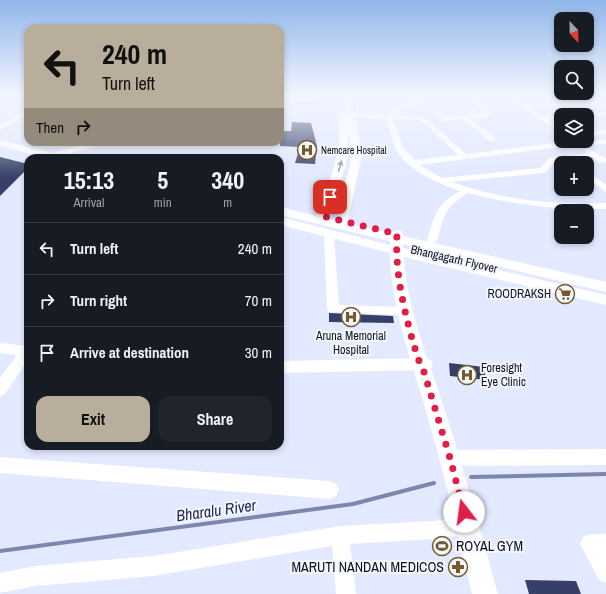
<!DOCTYPE html>
<html lang="en">
<head>
<meta charset="utf-8">
<style>
  :root { --surface:#171b24; --page:#20242c; --text:#f1f3f6; --muted:#9ea1a6; --line:#363941; --accent:#b9ae9b }
  body { margin:0; font-family:"Archivo Narrow",sans-serif; background:var(--page); color:var(--text); height:100vh; display:flex; flex-direction:column; font-size:15px; white-space:nowrap }
  * { box-sizing:border-box; margin:0 }
  p { font-size:13px; color:var(--muted) }
  .icon { flex:none; width:22px; height:22px; fill:none; stroke:currentColor; stroke-width:2; stroke-linecap:round; stroke-linejoin:round }
  .map { position:relative; flex:1; overflow:hidden }
  .drawer { position:absolute; left:24px; top:154px; width:260px; height:296px; display:flex; flex-direction:column; background:var(--surface); border-radius:12px; box-shadow:0 2px 6px #0003 }
  .drawer>* { flex:none }
  .banner { position:absolute; left:24px; top:24px; width:260px; height:122px; border-radius:12px; box-shadow:0 2px 6px #0003; background:#b9ae9b; color:#111; overflow:hidden }
  .needle { width:26px; rotate:158deg }
  .tools { position:absolute; left:554px; top:12px; display:grid; gap:8px }
  .tools a { display:grid; place-items:center; width:40px; height:40px; border-radius:8px; background:var(--surface); box-shadow:0 2px 6px #0003; font-size:20px }
  .pin { position:absolute; display:grid; place-items:center; width:34px; height:34px; color:#fff; margin:-17px; border-radius:8px; box-shadow:0 2px 6px #0006 }
  .me { position:absolute; width:44px; margin:-22px; rotate:345deg; stroke-linejoin:round; filter:drop-shadow(0 0 3px #0008) }
  .turn { display:flex; align-items:center; gap:14px; height:84px; padding:0 12px; font-size:18px }
  .turn .icon { width:52px; height:52px; stroke-width:2.5 }
  .turn b { display:block; font-size:28px; line-height:34px }
  .then { display:flex; align-items:center; height:38px; padding:0 12px; background:#0003; gap:8px; font-size:15px }
  .eta { display:flex; justify-content:space-evenly; align-items:center; height:68px; text-align:center }
  .eta b { font-size:24px; font-weight:700; line-height:28px }
  .primary-button { display:flex; gap:8px; margin-top:auto; padding:8px 12px }
  .primary-button a { flex:1; height:46px; border-radius:12px; background:var(--accent); color:#111; font-size:16px; font-weight:700; line-height:46px; text-align:center }
  .primary-button a+a { background:var(--page); color:var(--text) }
  ul { padding:0; list-style:none }
  li { display:flex; align-items:center; gap:12px; height:52px; padding:0 12px; border-top:1px solid var(--line) }
  li div { flex:1 }
  li b { display:block; font-size:15px }
  li em { font-style:normal }
  .map>svg:first-child { display:block }
  .lines { fill:none; stroke-linecap:round; stroke-linejoin:round }
  .stream { stroke:#7d87ad; stroke-width:4 }
  .building { fill:#363f68 }
  .minor { fill:#fff; fill-rule:evenodd }
  .major { fill:#fff; fill-rule:evenodd }
  .oneway { fill:#9fa0a5 }
  .route { stroke:#e11d48; stroke-width:7; stroke-dasharray:0 12.6 }
  .labels { text-anchor:middle; stroke-width:4; stroke-linejoin:round; paint-order:stroke }
  .far-poi-label { font-size:10px; fill:#0f121e; stroke:#f5f7fe; text-anchor:start }
  .street-label { font-size:12px; fill:#0f121e; stroke:#f5f7fe }
  .poi-label { font-size:12px; fill:#0f121e; stroke:#f5f7fe; text-anchor:end }
  .near-poi-label { font-size:14px; fill:#0f121e; stroke:#f5f7fe; text-anchor:start }
  .near-water-label { font-size:16px; font-style:italic; fill:#1e255e; stroke:#f5f7fe }
</style>
</head>
<body>
<div class="map">
<svg width="606" height="594" viewBox="0 0 606 594">
  <rect width="100%" height="100%" fill="#e3e9ff"/>
  <g class="lines">
    <path class="stream" d="M471,477L606,474
      M0,551L353,504L434,483"/>
  </g>
  <path class="building" d="M292,122L311,123L317,146L315,164L295,163L300,147L280,146V131H291Z
    M0,157L28,164V168L0,196Z
    M329,313L393,316L394,323L329,322Z
    M449,363L484,367L486,380L450,376Z
    M525,580L576,581L581,594H529Z"/>
  <g class="lines">
    <path class="minor" d="M443,94H471L491,115L488,117L470,119L495,137V141H489L463,119L443,121L433,113L438,112L445,117L483,113L465,95C443,100 411,97 395,115L425,117L466,154L571,141L606,140V144L576,145L419,165L442,178L540,168L549,158L588,153L584,150L588,148L606,159V163L599,162L593,157L554,162L546,172L543,173L452,182C501,200 554,205 606,203V209C559,210 514,205 468,193C444,207 444,216 437,241L432,244L428,243L427,241C434,217 436,204 460,191C436,182 406,171 394,146C391,137 390,128 386,119L351,117L348,115L351,113L387,115C402,100 424,97 443,94ZM393,119L421,120L458,155L415,160L403,147Z
      M504,94H512L524,103L606,101V105L529,107L542,116L561,115V119L548,120L561,128V133L539,119Z
      M340,96L343,98L342,99L280,102V98Z
      M23,101L28,102V106L21,104V102Z
      M28,110V115L0,130V125Z
      M606,112V116L587,117V115H584L587,113Z
      M606,130V134L587,136V132Z
      M123,142L119,144L92,147L54,158L48,156L49,154L91,143Z
      M587,171L606,185V192L587,178Z
      M329,232L334,235L339,305L405,307L409,308L411,311L409,314L405,315L329,312L327,309L324,235Z
      M0,343L28,346V360L5,394L0,396V378L17,355L0,353Z
      M426,358L431,360L433,364L431,368L426,370L280,373V361Z
      M606,449V465L450,466L444,464L442,458L444,452L450,450Z
      M0,457L330,481L336,484L339,490L336,496L330,499L0,473Z
      M468,517L475,519L477,526L475,533L468,535L433,539L350,544L356,594H336L332,546L153,576L35,586L0,593V573L35,566L153,556L340,526L433,521Z
      M590,534H606V583L599,580L580,544L583,537Z"/>
    <path class="major" d="M343,94H351L362,156L347,223L391,233L397,230L402,231L403,236L606,282V292L403,244V248L606,295V305L404,257C407,311 430,362 446,414C465,473 481,534 498,594H472C458,535 445,476 428,418C413,364 391,310 390,253L280,225V217L390,245V241L280,215V207L316,216C329,183 344,151 338,115L342,112L346,115ZM349,133L352,156L336,220L327,218L346,165Z
      M0,140L63,156L64,158H47L0,146Z"/>
  </g>
  <defs><path id="oneway-solid" d="M-6-.8H1V-3.2L6.5 0L1 3.2V.8H-6Z"/></defs>
  <use class="oneway" href="#oneway-solid" transform="translate(340 166) rotate(-74)"/>
  <linearGradient id="sky" x2="0" y2="1"><stop stop-color="#90b6e9"/><stop offset="0.53" stop-color="#f2f5ff"/><stop offset="1" stop-color="#f2f5ff" stop-opacity="0"/></linearGradient>
  <rect width="606" height="178" fill="url(#sky)"/>
  <g class="lines">
    <path class="route" d="M330,197L322,216L397,234C395,269 402,301 411,335C415,348 418,361 424,372L450,458L464,512"/>
  </g>
  <defs>
    <g id="hospital-ring" transform="scale(1)"><circle r="9.5" fill="#f5f7fe" stroke="#755a2c" stroke-width="1.5"/><path d="M-5-5h3v3.5h4V-5h3V5h-3V1.5h-4V5h-3Z" fill="#755a2c"/></g>
    <g id="supermarket-ring" transform="scale(1)"><circle r="9.5" fill="#f5f7fe" stroke="#755a2c" stroke-width="1.5"/><path d="M-6-5.5h2.5l.6 2H6L4.5 2H-2.5L-4.4-4H-6ZM-1.5 3.2a1.3 1.3 0 1 0 .1 0ZM3 3.2a1.3 1.3 0 1 0 .1 0Z" fill="#755a2c"/></g>
    <g id="stadium-ring" transform="scale(1)"><circle r="9.5" fill="#f5f7fe" stroke="#755a2c" stroke-width="1.5"/><path d="M0-5a6.5 5 0 1 0 0 10a6.5 5 0 1 0 0-10ZM-3.5-1.8h7v3.6h-7Z" fill="#755a2c"/></g>
    <g id="pharmacy-ring" transform="scale(1)"><circle r="9.5" fill="#f5f7fe" stroke="#755a2c" stroke-width="1.5"/><path d="M-2-6h4v4h4v4h-4v4h-4v-4h-4v-4h4Z" fill="#755a2c"/></g>
  </defs>
  <g fill-rule="evenodd">
    <use href="#hospital-ring" x="307" y="150"/>
    <use href="#supermarket-ring" x="565" y="294"/>
    <use href="#hospital-ring" x="351" y="317"/>
    <use href="#hospital-ring" x="467" y="375"/>
    <use href="#stadium-ring" x="442" y="546"/>
    <use href="#pharmacy-ring" x="458" y="567"/>
  </g>
  <g class="labels">
    <g class="far-poi-label">
      <text x="321" y="154">Nemcare Hospital</text>
    </g>
    <g class="street-label">
      <text transform="translate(454 259) rotate(13)" y="4">Bhangagarh Flyover</text>
    </g>
    <g class="poi-label">
      <text x="551" y="298">ROODRAKSH</text>
      <text x="351" y="340" text-anchor="middle">Aruna Memorial<tspan x="351" dy="14">Hospital</tspan></text>
      <text x="481" y="372" text-anchor="start">Foresight<tspan x="481" dy="14">Eye Clinic</tspan></text>
    </g>
    <g class="near-poi-label">
      <text x="456" y="551">ROYAL GYM</text>
      <text x="444" y="572" text-anchor="end">MARUTI NANDAN MEDICOS</text>
    </g>
    <g class="near-water-label">
      <text transform="translate(216 510) rotate(-8)" y="6">Bharalu River</text>
    </g>
  </g>
</svg>
<div class="tools">
<a><svg class="needle" viewBox="-14 -14 28 28"><path d="M0-13l5 13h-10z" fill="#e53935"/><path d="M0 13l5-13h-10z" fill="#9ea1a6"/></svg></a>
<a><svg class="icon" aria-label="search" viewBox="0 0 24 24"><circle cx="10" cy="10" r="6"/><path d="M15 15l6 6"/></svg></a>
<a><svg class="icon" aria-label="layers" viewBox="0 0 24 24"><path d="M12 4l9 5-9 5-9-5zM3 14l9 5 9-5"/></svg></a>
<a>+</a>
<a>−</a>
</div>
<div class="pin" style="left:330px;top:197px;background:#d93025"><svg class="icon" aria-label="arrive" viewBox="0 0 24 24"><path d="M6 21V4h12l-3 4 3 4H6"/></svg></div>
<svg class="me" style="left:464px;top:512px" viewBox="-20 -20 40 40"><circle r="19" fill="#fff"/><path d="M0-13L10 11 0 6-10 11z" fill="#e11d48"/></svg>
<div class="banner">
<div class="turn"><svg class="icon" aria-label="left" viewBox="0 0 24 24"><path d="M17 20v-9H6M10 6l-5 5 5 5"/></svg><div><b>240 m</b>Turn left</div></div>
<div class="then">Then<svg class="icon" aria-label="right" viewBox="0 0 24 24"><path d="M7 20v-9h11M14 6l5 5-5 5"/></svg></div>
</div>
<section class="drawer">
<div class="eta">
<div><b>15:13</b><p>Arrival</p></div>
<div><b>5</b><p>min</p></div>
<div><b>340</b><p>m</p></div>
</div>
<ul>
<li><svg class="icon" aria-label="left" viewBox="0 0 24 24"><path d="M17 20v-9H6M10 6l-5 5 5 5"/></svg><div><b>Turn left</b></div><em>240 m</em></li>
<li><svg class="icon" aria-label="right" viewBox="0 0 24 24"><path d="M7 20v-9h11M14 6l5 5-5 5"/></svg><div><b>Turn right</b></div><em>70 m</em></li>
<li><svg class="icon" aria-label="arrive" viewBox="0 0 24 24"><path d="M6 21V4h12l-3 4 3 4H6"/></svg><div><b>Arrive at destination</b></div><em>30 m</em></li>
</ul>
<div class="primary-button"><a>Exit</a><a>Share</a></div>
</section>
</div>
</body>
</html>
